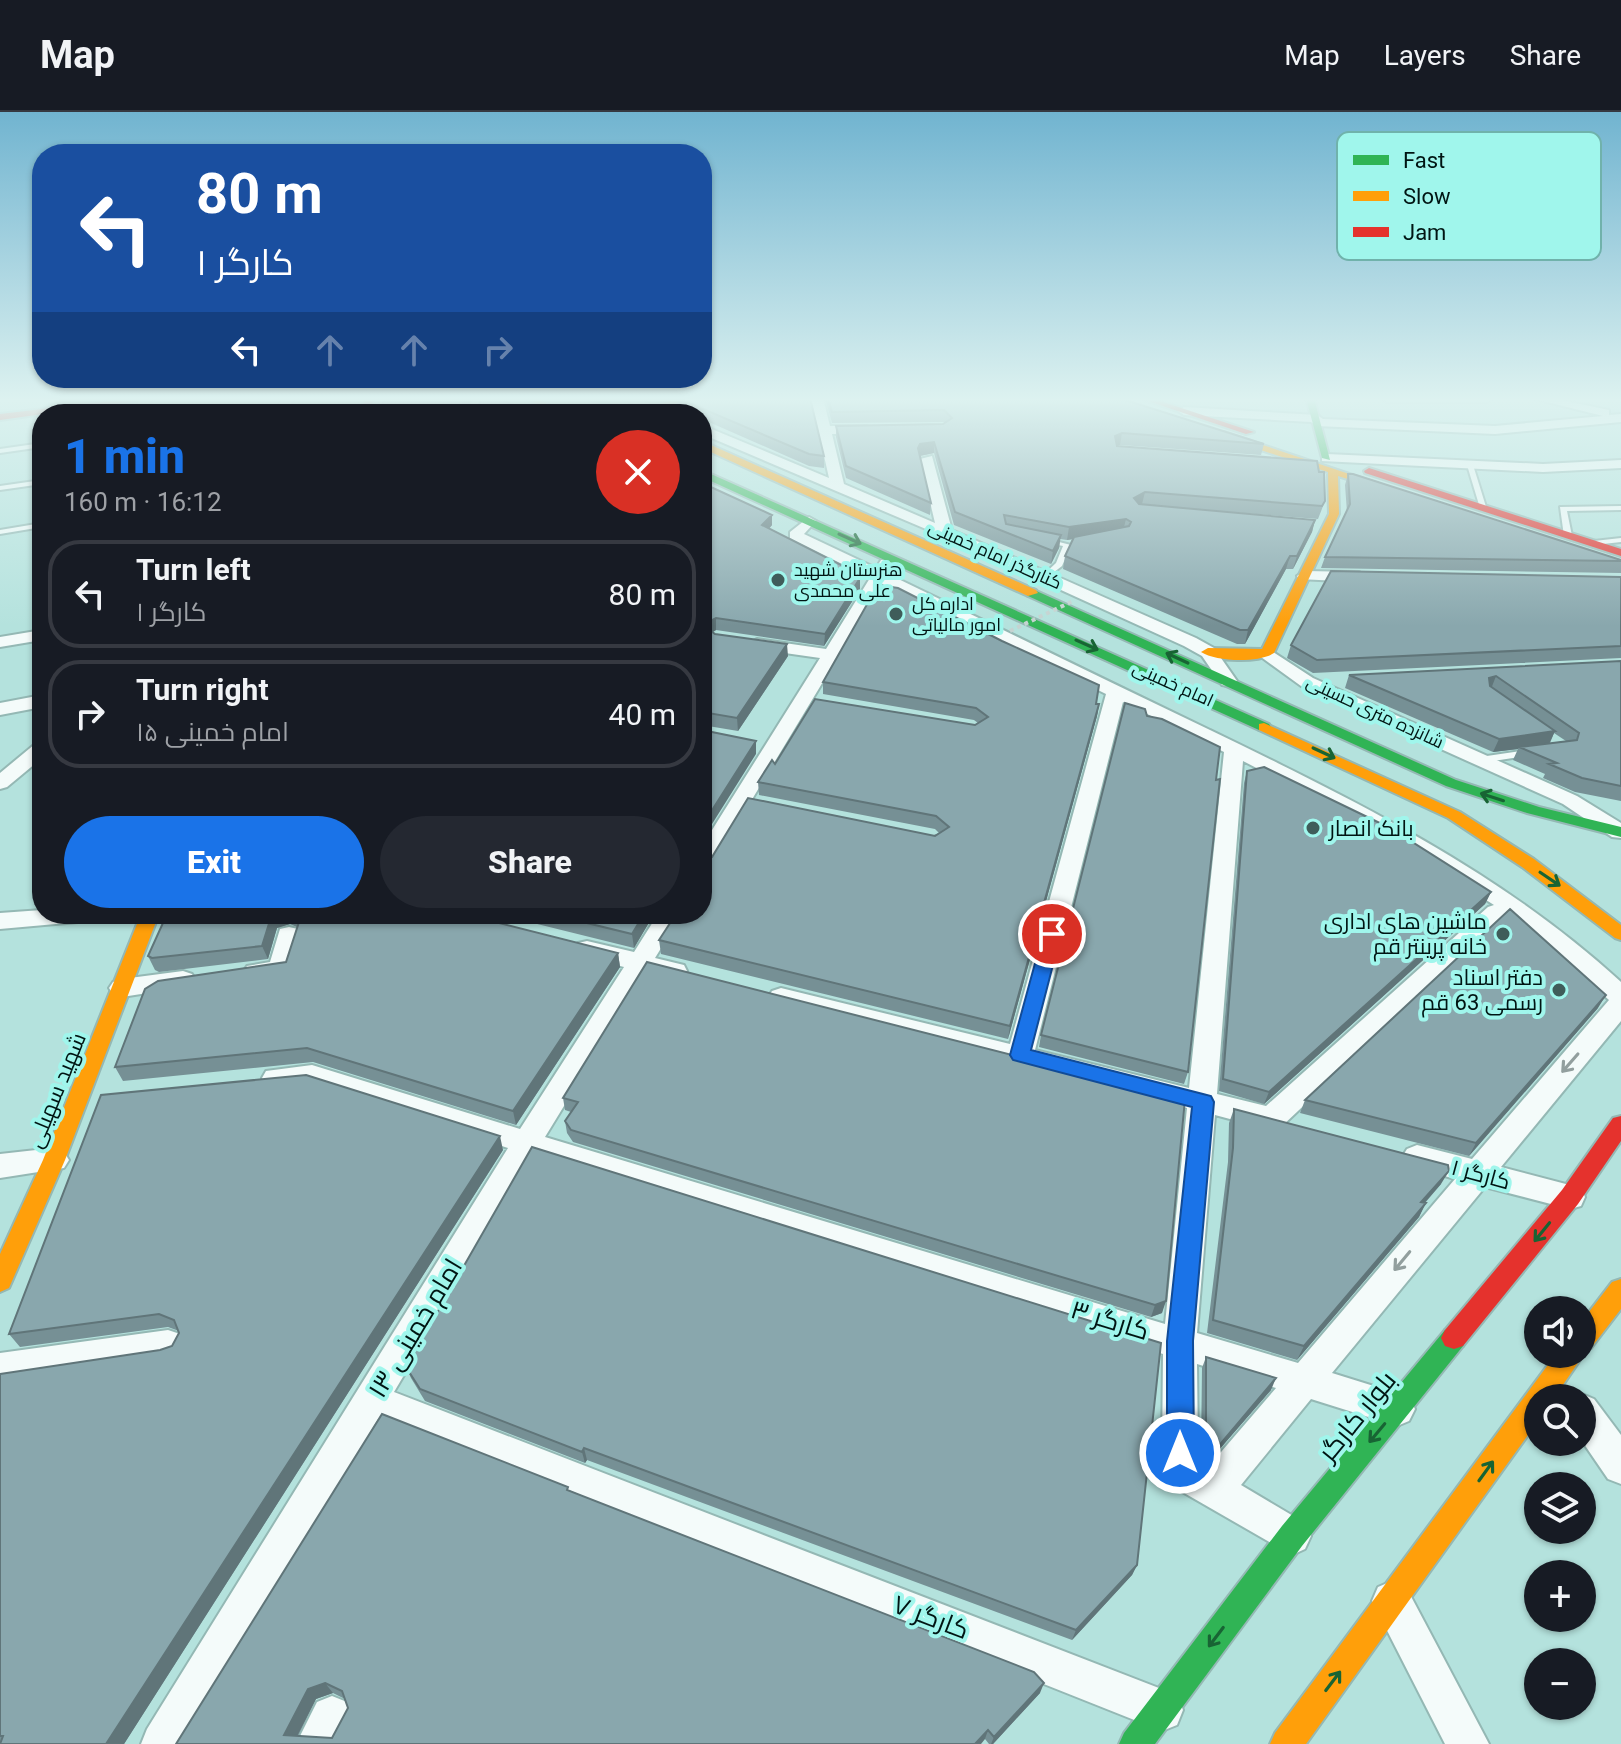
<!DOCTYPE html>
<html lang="en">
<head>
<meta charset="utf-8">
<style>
  :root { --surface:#171b24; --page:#242831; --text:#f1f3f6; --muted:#9ea1a6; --line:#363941; --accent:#1a73e8 }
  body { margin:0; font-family:Roboto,Cairo,sans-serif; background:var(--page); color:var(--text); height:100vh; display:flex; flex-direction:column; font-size:30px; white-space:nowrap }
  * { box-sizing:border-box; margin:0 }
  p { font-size:26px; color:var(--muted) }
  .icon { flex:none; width:44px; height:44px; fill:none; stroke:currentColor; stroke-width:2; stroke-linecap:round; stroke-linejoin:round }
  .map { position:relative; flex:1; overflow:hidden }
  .side { position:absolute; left:32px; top:292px; width:680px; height:520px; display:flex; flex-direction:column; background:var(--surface); border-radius:32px; box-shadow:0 2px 6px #0004 }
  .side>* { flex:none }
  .guide { position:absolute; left:32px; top:32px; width:680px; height:244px; border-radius:32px; box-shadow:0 2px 6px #0004; background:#1a4fa0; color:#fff; overflow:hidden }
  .controls { position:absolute; left:1524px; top:1184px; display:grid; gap:16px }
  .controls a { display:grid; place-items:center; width:72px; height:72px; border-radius:50%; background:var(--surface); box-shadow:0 2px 6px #0004; font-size:40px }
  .pin { position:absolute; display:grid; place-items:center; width:68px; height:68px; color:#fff; margin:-34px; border:4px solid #fff; border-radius:50%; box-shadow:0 2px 8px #0007 }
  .me { position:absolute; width:88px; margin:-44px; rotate:0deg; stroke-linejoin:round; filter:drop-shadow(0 0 6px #0008) }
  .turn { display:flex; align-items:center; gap:28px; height:168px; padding:0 32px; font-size:36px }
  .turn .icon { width:104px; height:104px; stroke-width:2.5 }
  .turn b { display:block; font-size:56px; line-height:68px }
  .lanes { display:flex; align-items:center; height:76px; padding:0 32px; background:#0003; justify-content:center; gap:40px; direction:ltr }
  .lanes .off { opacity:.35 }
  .round { display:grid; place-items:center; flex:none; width:84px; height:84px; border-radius:42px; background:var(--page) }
  .overview { display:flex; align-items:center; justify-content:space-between; height:136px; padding:0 32px }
  h1 { font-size:48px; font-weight:800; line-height:60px; color:var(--accent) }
  .button { display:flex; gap:16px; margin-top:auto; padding:16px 32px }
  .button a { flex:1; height:92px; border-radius:48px; background:var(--accent); color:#fff; font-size:32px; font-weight:800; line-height:92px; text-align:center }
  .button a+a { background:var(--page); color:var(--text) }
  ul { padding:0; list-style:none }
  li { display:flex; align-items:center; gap:24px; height:108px; margin:0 16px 12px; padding:0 16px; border:4px solid var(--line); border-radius:32px }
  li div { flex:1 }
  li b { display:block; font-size:30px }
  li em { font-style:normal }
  header { display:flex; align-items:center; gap:48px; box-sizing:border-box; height:112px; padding:0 40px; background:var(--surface); border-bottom:2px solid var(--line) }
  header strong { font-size:38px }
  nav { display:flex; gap:44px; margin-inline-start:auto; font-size:28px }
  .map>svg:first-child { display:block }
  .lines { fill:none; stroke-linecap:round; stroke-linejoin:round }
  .lane-casing { stroke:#94b8b4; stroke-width:4 }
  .street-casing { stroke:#94b8b4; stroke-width:4 }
  .fast-casing { stroke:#94b8b4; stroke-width:4 }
  .slow-casing { stroke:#94b8b4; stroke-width:4 }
  .jam-casing { stroke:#94b8b4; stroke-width:4 }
  .lane { fill:#f4fbfa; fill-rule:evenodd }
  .street { fill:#f4fbfa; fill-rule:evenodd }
  .fast { fill:#30b455; fill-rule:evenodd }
  .slow { fill:#ff9f0a; fill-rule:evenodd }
  .jam { fill:#e5322d; fill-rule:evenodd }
  .path-bridge { stroke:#c5d3d1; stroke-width:4; stroke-dasharray:4 4; stroke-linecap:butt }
  .wall { fill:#769095; fill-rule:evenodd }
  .shaded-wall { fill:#607579 }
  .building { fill:#89a7ad; stroke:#607579; stroke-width:2; fill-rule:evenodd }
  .oneway { stroke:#186434 }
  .oneway2 { stroke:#929f9e }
  .route { fill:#1a73e8; stroke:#114b97; stroke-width:2 }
  .poi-dot { fill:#3f5d5a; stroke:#a0f6ec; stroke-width:3 }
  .labels { text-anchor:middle; stroke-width:8; stroke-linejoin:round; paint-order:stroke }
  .far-street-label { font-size:18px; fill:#001513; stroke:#a0f6ec }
  .far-poi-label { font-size:18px; fill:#001513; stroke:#a0f6ec; text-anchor:start }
  .poi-label { font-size:22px; fill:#001513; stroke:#a0f6ec; text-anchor:end }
  .street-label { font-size:22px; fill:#001513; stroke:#a0f6ec }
  .near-street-label { font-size:26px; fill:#001513; stroke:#a0f6ec }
  .key { fill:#a0f6ec; stroke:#70b2ab; stroke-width:2 }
  .key-label { font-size:22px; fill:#001513 }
</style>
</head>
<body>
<header>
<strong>Map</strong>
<nav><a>Map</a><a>Layers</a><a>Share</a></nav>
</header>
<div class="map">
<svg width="1621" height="1632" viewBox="0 0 1621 1632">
  <rect width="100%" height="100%" fill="#b4e2dd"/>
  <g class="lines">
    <g class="lane-casing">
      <path id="lane" d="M42,331V335L0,341V337Z
        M1470,351L1473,353L1487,398L1480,396L1467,353Z
        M42,368V372L0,378V374Z
        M1621,394V398L1567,399L1572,424L1568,426L1564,424L1560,395Z
        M42,411V415L0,422V418Z
        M1043,426L1071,433L1062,454L1045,467L1041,465L1056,451L1063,434L1043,430Z
        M1621,426V430L1594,433L1590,431L1594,429Z
        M1528,638L1533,641L1532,643L1480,651L1475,648L1480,645Z"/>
    </g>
    <g class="street-casing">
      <path id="street" d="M139,286H151L148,302H136Z
        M282,286H294L286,302H274Z
        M474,286H486L478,302H466Z
        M621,286H636L672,302H656Z
        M811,286H823L830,314H867L873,318L867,322H832L844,372L935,411L920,347L932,344L952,418L1196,526L1214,536L1237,569L1228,574L1222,573L1202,544L1184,534L940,423L702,322V313L829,366Z
        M1381,286H1493L1487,290H1387Z
        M1531,286H1551L1609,298V303L1621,302V310L1495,322L1317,314L1311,310L1184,303L1178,299L1184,295L1317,303L1323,307L1495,314L1603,304Z
        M1327,342L1543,352L1621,348V356L1543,360L1322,349V343Z
        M809,405L816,409L804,422L876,456L881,448H893L895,451L888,462C995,514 1102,566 1210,618C1356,689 1500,759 1621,870V909L1501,1055L1581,1076L1585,1085L1581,1094L1570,1097L1485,1075L1332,1261L1409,1285L1415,1297L1409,1309L1397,1314L1311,1287L1241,1373L1305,1411L1311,1424L1305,1437L1292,1443L1179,1378L1162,1341L1163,1242L534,1044L394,1280L1177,1583L1183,1598L1177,1613L1162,1619L378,1307L186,1632H141L147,1617L508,1036L312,973L276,976L266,973L262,966L266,959L312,953L520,1017L624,855L578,843L575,837L578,831L587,829L634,840L658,802H682L655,846L684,853L687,859L684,865L675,868L646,860L545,1025L1165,1212L1187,996L781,894L772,891L768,885L772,879L781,876L1010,932L1106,582L882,472L713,752L710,757L702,759V734L820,546L757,537L748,532L757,527L826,537L870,466L790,426V420ZM1123,590L1224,640L1189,976L1035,938ZM1243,649L1373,716L1494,793L1488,795L1266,994L1217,982ZM1507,802L1549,835L1609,888L1472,1047L1417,1033L1407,1037L1402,1045L1407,1053L1455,1067L1298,1251L1197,1221L1215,1003L1271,1018L1281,1015ZM1197,1252L1276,1276L1209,1354L1198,1339Z
        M1305,459L1359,460L1367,465L1359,470L1299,467L1297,464Z
        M42,518V528L0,535V525Z
        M1267,536L1313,566L1577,684L1621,711V726L1612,725L1563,692L1301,574L1261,545L1258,541Z
        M42,583V595L0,603V591Z
        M42,630V646L7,675L0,677V661L35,632Z
        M42,798V802H90L86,807L78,810L0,817V801Z
        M289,815L298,817L301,823L289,863L256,869L247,866L243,860L247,854L270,850L280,817Z
        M183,859L192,862L196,868L192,874L122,885L113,882L109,876L113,870L122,867Z
        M54,1036L64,1040L69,1048L64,1056L0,1066V1042Z
        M168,1218L180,1222L185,1233L180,1244L168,1248L0,1273V1241Z
        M1582,1282L1594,1287L1621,1323V1372L1608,1367L1582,1329V1286H1572Z
        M1392,1469L1406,1475L1489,1632H1445L1372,1489L1378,1475Z
        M332,1584L347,1590L353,1605L340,1632H296L317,1590Z"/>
    </g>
    <g class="fast-casing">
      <path id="fast" d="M586,286H597L639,302H626Z
        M1306,286H1314L1330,348L1322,346Z
        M702,358L1269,612L1271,615L1269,618H1259L702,365Z
        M1032,477L1456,668L1539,695L1621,715V725L1527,701L1446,674L1028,484L1026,481Z
        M1454,1215L1463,1218L1467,1226L1463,1234L1302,1434L1155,1632H1119L1124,1621L1282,1414L1445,1218Z"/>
    </g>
    <g class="slow-casing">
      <path id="slow" d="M526,286H536L567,302H555Z
        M682,286H696L651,298L647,295Z
        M1224,320L1394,377L1389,380L1338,364L1339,402L1274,541C1259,551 1216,550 1201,540L1208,536L1262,537L1329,402L1328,360L1221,325V321Z
        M702,329L1036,478L1038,481L1028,484L702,336Z
        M1264,611L1460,700L1534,747L1621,813V828L1615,826L1522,755L1448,706L1259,618V612Z
        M141,802H159L65,1048L9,1176L0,1180V1142L43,1048Z
        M1621,1167V1197L1591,1236L1582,1239L1584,1242L1554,1286H1538V1309L1306,1632H1270L1275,1621L1556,1242H1582V1209L1612,1170Z"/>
    </g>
    <g class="jam-casing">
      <path id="jam" d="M136,286H158L0,308V302Z
        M366,286H374L369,302H359Z
        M1139,286H1151L1254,320L1246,322Z
        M1369,356L1621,437V444L1365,361L1364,359Z
        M1621,1004V1029L1578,1092L1463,1234L1454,1237L1445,1234L1441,1226L1445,1218L1562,1078L1613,1006Z"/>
    </g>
    <use href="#lane" class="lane"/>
    <use href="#street" class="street"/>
    <use href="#fast" class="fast"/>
    <use href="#slow" class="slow"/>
    <use href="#jam" class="jam"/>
    <path class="path-bridge" d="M1010,519L1073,489"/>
  </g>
  <path class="wall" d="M677,286L824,344V356L809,354L702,307V302H690L678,297Z
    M825,286H1119L1264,332L1261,343L1120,333L1117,334L1325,389L1318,407L1141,393L1315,408L1312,420L1293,457H1286L1245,532H1237L1063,457L1065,444L1073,427L1067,428L1060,427L1059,436L1051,452L954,413L934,341L920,344L931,391L930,403L846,366L836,325V314L943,312L945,310L832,311Z
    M1348,362L1621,448V461L1321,456L1325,445L1347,400L1345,373Z
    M702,371L772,413L769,417L860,477L824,534L716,518L713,520L715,522L788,544L738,619L702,613Z
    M1621,465V546L1313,561L1287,546L1291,533Z
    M1621,549V689L1575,680L1543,666L1545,662L1513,648L1518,637L1493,640L1345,576L1349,563ZM1554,621L1566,629L1550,631Z
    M823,570L1099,592L1097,604L1008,927L661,842L659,828L939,721L935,717L759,683L758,670L775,652L975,613L978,611L974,608L823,582Z
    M1247,659L1491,780L1485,792L1264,992L1219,979L1244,671Z
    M167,802H463L618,841L620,855L516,1013L313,950L123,969L115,955L286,850L297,815L290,812L277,816L268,847L159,860L155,858L148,844Z
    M497,802H654L634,836Z
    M1598,896L1469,1044L1300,1001L1305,988Z
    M1041,923L1188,960L1184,972L1039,935Z
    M563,986L1185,987L1162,1201L1151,1205L573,1030L567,1021L565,1009L571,1000L565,998Z
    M1234,997L1441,1072L1425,1091L1419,1105L1297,1248L1207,1221L1228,1050L1229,1011Z
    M503,1038L124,1632H0V1262L160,1238L172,1234L179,1221V1219L168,1215L20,1235L9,1222Z
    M1206,1245L1271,1278L1211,1347L1201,1338L1202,1256Z
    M406,1255L1137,1453L1132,1463L1072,1528L587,1348L585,1351L425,1289L411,1266Z
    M569,1378L1040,1581L993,1632H989L985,1627L176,1632ZM333,1581L345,1587L348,1596L332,1626L298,1624L316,1587Z"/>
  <path class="shaded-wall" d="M466,286H472L465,302L462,294Z
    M1122,321L1120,333L1113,335L1115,324Z
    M934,330V341L919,344L918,336L920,332Z
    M1145,380L1142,392L1132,398L1134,386Z
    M772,403V413L762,424V413Z
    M1126,407L1123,419L1067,428L1069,415Z
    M1315,408L1312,420L1293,457L1297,444Z
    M1061,423L1059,436L1051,452L1053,439Z
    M1290,444L1286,457L1245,532L1248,518Z
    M860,466V477L824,534L825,522Z
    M716,506V518L704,525L703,513Z
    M787,532L788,544L738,619L737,606Z
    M1496,564L1491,577L1489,566Z
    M1099,592L1097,604L1008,927L1010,914Z
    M1555,619L1549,632L1519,635L1518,637L1493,640L1499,627Z
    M756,629V642L702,728V714Z
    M1491,780L1485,792L1264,992L1269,980Z
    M272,802H286L290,812L277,816L268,847L262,834Z
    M644,802H654L634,836L632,822Z
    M618,841L620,855L516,1013L513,999Z
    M1606,883L1598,896L1469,1044L1476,1031Z
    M500,1024L503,1038L124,1632H106Z
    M1449,1059L1441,1072L1413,1104L1421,1090Z
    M1426,1091L1419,1105L1297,1248L1304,1234Z
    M1166,1189L1162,1201L1151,1205L1155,1193Z
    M1276,1266L1271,1278L1211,1347L1217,1336Z
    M584,1336L587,1348L585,1351L582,1340Z
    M1137,1453L1132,1463L1072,1528L1076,1518Z
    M325,1571L333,1581L316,1587L293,1632L284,1623L308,1577Z
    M1044,1571L1040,1581L993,1632H991L994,1625Z
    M988,1618L985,1627L981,1632H975Z"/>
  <path class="building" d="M385,286H466L462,294L479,293L482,286H499L532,302H378Z
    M677,286H810L824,344L809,342Z
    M828,286H1119L1264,332L1122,321L1115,324L1117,334L1317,349L1319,360H1324L1325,389L1322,394L1145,380L1134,386L1139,392L1315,408L1297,444H1290L1248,518H1240L1065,444L1074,425L1129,414L1131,410L1126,407L1069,415L1004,403L1006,412L1061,423L1053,439L955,400L934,330L920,332L918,336L931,391L846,354L836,314L943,312L952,306L944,298L832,300Z
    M1348,362H1353L1621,448V449L1325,445L1350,392Z
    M702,371L772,403L762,413L857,461L860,466L825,522L716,506L703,513L715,522L787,532L737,606L702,600Z
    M1331,459L1621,465V534L1317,548L1291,533Z
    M878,473L898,476L1002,529L1099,573L1096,592H1099L1010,914L659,828L676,802H702V747L712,745L748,686L935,724L949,715L936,704L758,670L772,648L775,652L815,587L975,613L988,605L976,596L823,570Z
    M1621,549V674L1582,666L1549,652L1557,651L1519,635L1577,628L1579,621L1496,564L1489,566L1490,574L1555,619L1499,627L1349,563Z
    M1125,591L1145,597L1147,604L1162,607L1220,635L1216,668L1220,667L1188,960L1041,923Z
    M702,618L756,629L702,714Z
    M1264,655L1390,716L1491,780L1269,980L1223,967L1247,659Z
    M1510,797L1606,883L1476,1031L1305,988Z
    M167,802H273H272L262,834L152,846L148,844Z
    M296,802H463L618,841L513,999L307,936L115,955L145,877L158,869L286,850L299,810Z
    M550,802H644L632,822Z
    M647,850L1185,987L1166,1189L1155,1193L571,1018L565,1009L578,990L563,986Z
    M306,963L500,1024L106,1632H0L3,1624H0V1262L160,1238L172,1234L179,1221L174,1208L159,1202L9,1222L101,983Z
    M1234,997L1448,1053L1449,1059L1421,1090L1426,1091L1304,1234L1213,1208L1233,1036Z
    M532,1035L1161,1231L1137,1453L1076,1518L584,1336L582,1340L420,1277L406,1255Z
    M1206,1245L1276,1266L1217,1336L1206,1327Z
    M382,1302L568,1375L567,1378L1034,1560L1044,1571L994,1625L988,1618L975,1632H176ZM325,1571L342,1579L348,1596L332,1626L284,1623L308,1577Z"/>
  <defs><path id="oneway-shaft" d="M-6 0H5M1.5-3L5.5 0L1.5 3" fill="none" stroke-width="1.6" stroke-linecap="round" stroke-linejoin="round" transform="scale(2)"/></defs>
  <g class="oneway">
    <use href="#oneway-shaft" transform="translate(850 427) rotate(24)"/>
    <use href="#oneway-shaft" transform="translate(1087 533) rotate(24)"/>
    <use href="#oneway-shaft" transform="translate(1177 546) rotate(-155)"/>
    <use href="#oneway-shaft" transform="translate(1324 641) rotate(25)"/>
    <use href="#oneway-shaft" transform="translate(1492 685) rotate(-162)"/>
    <use href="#oneway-shaft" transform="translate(1550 767) rotate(34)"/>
    <use href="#oneway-shaft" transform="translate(1542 1120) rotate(129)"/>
    <use href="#oneway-shaft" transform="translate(1377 1321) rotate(130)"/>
    <use href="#oneway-shaft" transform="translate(1486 1359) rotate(-54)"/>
    <use href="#oneway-shaft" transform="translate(1216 1525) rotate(127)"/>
    <use href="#oneway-shaft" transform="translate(1333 1569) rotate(-53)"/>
  </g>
  <g class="oneway2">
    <use href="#oneway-shaft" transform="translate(1570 951) rotate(131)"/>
    <use href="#oneway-shaft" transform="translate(1402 1149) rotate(130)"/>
  </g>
  <linearGradient id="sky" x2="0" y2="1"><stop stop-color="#71b4d0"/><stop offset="0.56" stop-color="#ddf2f0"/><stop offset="1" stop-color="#ddf2f0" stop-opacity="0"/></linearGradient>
  <rect width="1621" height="514" fill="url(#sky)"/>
  <path class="route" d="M1052,816L1061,822L1031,938L1203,982L1211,984L1214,990L1193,1229L1194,1341L1190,1351L1180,1355L1171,1351L1167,1341V1229L1192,995L1013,948L1010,943L1043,822Z"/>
  <g class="poi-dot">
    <circle cx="778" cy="468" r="8"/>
    <circle cx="896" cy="502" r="8"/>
    <circle cx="1313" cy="716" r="8"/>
    <circle cx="1503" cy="822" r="8"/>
    <circle cx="1559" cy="878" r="8"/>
  </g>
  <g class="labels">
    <g class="far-street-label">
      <text transform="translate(995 443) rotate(24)" y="6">کنارگذر امام خمینی</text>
      <text transform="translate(1173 572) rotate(24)" y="6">امام خمینی</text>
      <text transform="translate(1375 600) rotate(25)" y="6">شانزده متری حسینی</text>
    </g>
    <g class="far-poi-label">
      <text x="794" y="464">هنرستان شهید<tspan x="794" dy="21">علی محمدی</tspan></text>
      <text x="912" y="498">اداره کل<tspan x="912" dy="21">امور مالیاتی</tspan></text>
    </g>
    <g class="poi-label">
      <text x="1329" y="724" text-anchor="start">بانک انصار</text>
      <text x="1487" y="817">ماشین های اداری<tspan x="1487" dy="25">خانه پرینتر قم</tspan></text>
      <text x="1543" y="873">دفتر اسناد<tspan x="1543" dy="25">رسمی 63 قم</tspan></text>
    </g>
    <g class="street-label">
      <text transform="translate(56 978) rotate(-68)" y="8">شهید سهیلی</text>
      <text transform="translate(1481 1062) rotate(15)" y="8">کارگر ۱</text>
    </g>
    <g class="near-street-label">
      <text transform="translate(1110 1208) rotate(17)" y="9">کارگر ۳</text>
      <text transform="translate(415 1216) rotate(-59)" y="9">امام خمینی ۱۳</text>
      <text transform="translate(1357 1304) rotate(-51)" y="9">بلوار کارگر</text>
      <text transform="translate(931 1505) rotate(21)" y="9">کارگر ۷</text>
    </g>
  </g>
  <rect x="1337" y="20" width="264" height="128" rx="12" class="key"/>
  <rect x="1353" y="43" width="36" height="10" fill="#30b455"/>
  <rect x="1353" y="79" width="36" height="10" fill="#ff9f0a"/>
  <rect x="1353" y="115" width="36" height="10" fill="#e5322d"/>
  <g class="key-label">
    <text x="1403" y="56">Fast</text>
    <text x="1403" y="92">Slow</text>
    <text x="1403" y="128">Jam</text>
  </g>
</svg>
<div class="controls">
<a><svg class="icon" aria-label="sound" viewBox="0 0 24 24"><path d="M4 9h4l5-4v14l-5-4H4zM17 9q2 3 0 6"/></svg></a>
<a><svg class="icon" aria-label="search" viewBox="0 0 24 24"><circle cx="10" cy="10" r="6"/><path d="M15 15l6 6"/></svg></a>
<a><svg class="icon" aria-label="layers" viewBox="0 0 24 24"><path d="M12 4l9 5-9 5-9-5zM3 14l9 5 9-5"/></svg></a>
<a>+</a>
<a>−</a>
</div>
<div class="pin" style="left:1052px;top:822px;background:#d93025"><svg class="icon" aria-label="arrive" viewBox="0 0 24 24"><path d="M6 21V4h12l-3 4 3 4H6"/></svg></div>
<svg class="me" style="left:1180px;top:1341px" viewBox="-20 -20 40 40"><circle r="17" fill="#1a73e8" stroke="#fff" stroke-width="3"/><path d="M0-11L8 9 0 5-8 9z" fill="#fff"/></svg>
<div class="guide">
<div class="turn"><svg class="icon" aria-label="left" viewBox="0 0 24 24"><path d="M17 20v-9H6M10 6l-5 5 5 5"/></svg><div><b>80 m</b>کارگر ۱</div></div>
<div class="lanes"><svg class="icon" aria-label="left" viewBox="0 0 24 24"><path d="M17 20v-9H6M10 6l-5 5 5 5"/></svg><svg class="icon off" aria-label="ahead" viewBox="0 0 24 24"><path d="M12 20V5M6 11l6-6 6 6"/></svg><svg class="icon off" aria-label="ahead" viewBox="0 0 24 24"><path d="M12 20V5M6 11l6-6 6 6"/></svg><svg class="icon off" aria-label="right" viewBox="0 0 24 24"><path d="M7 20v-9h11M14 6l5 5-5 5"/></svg></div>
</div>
<section class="side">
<div class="overview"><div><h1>1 min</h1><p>160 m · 16:12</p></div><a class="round" style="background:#d93025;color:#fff"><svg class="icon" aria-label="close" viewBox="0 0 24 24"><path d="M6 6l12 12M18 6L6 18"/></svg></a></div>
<ul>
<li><svg class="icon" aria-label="left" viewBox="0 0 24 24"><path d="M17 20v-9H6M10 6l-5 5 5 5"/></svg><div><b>Turn left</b><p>کارگر ۱</p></div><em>80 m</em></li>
<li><svg class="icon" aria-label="right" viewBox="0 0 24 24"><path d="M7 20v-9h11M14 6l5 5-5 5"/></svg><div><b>Turn right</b><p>امام خمینی ۱۵</p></div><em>40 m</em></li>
</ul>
<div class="button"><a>Exit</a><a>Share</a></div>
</section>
</div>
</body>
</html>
